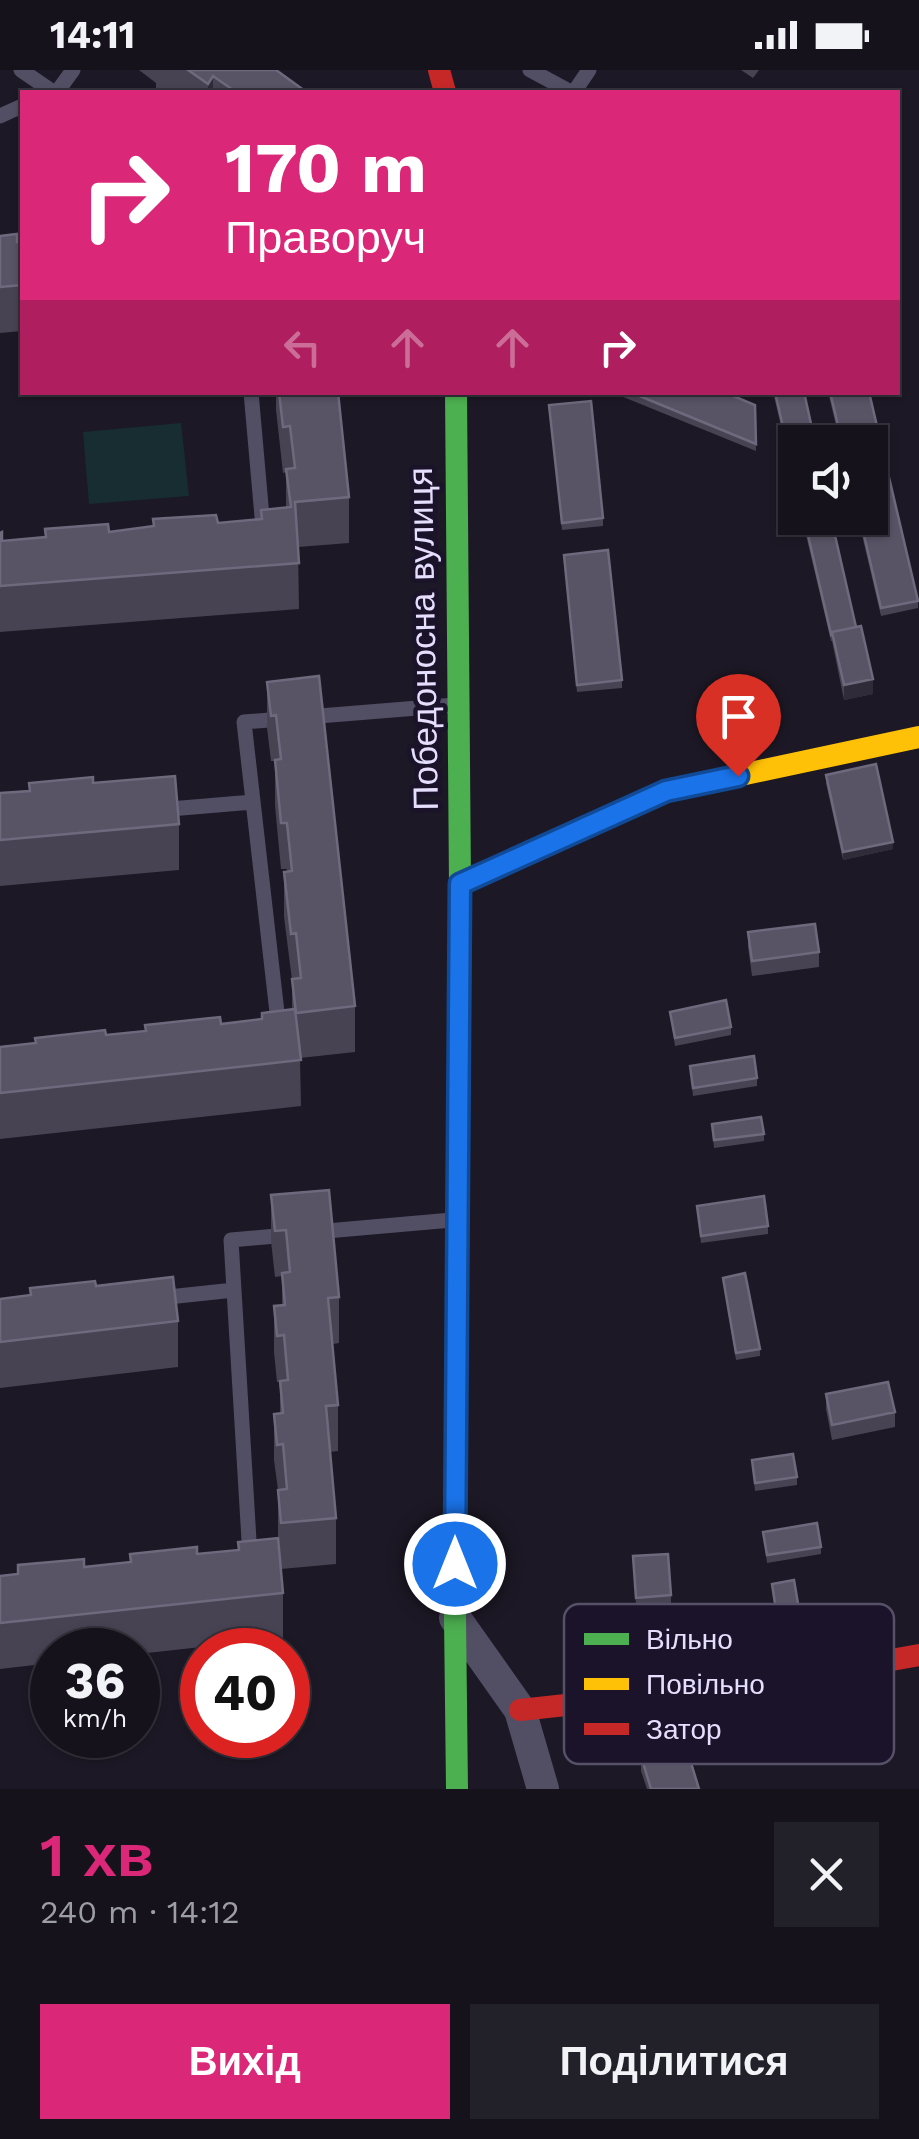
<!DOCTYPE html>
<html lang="uk">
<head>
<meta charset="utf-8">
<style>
  :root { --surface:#15121c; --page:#222029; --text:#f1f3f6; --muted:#9d9ea3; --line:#34323b; --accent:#db2777 }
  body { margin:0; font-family:"Work Sans",sans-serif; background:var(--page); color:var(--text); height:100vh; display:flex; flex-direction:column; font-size:38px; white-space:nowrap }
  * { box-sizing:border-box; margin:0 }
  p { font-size:32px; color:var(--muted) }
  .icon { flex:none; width:55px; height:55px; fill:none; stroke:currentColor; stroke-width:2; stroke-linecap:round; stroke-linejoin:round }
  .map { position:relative; height:1719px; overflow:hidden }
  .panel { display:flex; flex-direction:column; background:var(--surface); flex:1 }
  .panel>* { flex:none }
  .banner { position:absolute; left:20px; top:20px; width:880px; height:305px; border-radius:0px; box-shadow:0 2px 8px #0004,0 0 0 2px var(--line); background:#db2777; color:#fff; overflow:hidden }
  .controls { position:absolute; left:778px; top:355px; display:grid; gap:20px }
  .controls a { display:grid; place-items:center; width:110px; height:110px; border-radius:0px; background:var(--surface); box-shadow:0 2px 8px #0004,0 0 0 2px var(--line); font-size:50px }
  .speed { position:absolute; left:30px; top:1558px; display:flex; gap:20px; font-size:50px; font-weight:700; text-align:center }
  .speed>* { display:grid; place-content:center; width:130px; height:130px; border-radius:50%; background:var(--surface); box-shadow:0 2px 8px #0004,0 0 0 2px var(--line); line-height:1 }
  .speed small { font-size:25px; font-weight:400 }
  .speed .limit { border:15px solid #d22; background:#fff; color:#111 }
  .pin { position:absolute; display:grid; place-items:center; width:85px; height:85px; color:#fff; margin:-102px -42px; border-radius:50% 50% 50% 0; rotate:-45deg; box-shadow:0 0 10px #0007 }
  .pin .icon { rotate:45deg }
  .me { position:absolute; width:110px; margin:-55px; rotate:0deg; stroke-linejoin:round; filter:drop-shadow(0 0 8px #0008) }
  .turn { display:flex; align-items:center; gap:35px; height:210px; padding:0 40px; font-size:45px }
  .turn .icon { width:130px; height:130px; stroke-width:2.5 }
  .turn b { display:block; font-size:70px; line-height:85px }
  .lanes { display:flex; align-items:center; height:95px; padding:0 40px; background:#0003; justify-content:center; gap:50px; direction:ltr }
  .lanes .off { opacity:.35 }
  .round { display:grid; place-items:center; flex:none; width:105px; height:105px; border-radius:0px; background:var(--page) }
  .overview { display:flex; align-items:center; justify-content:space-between; height:170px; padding:0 40px }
  h1 { font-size:60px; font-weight:600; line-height:75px; color:var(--accent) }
  .cta { display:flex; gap:20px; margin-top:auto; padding:20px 40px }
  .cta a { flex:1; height:115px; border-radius:0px; background:var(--accent); color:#fff; font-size:40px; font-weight:600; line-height:115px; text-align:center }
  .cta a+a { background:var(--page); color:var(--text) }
  .status { display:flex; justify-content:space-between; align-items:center; height:70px; padding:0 50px; background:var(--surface); direction:ltr }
  .status svg { height:28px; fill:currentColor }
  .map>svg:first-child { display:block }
  .green { fill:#172d31 }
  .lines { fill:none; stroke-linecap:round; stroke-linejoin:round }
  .lane { stroke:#524e64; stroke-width:15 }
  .street { stroke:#524e64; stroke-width:32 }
  .fast { stroke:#4caf50; stroke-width:22 }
  .slow { stroke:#ffc107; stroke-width:22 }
  .jam { stroke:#c62828; stroke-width:22 }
  .wall { fill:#474353 }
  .shaded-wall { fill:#2f2b39 }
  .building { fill:#585365; stroke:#6e697d; stroke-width:2.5 }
  .route-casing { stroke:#114b97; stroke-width:25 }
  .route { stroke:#1a73e8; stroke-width:18 }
  .labels { text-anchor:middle; stroke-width:9; stroke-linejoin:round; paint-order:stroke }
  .street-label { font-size:35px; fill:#e6defd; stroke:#1a132a }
  .key { fill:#1a132a; stroke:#575069; stroke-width:2.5 }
  .key-label { font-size:28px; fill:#e6defd }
</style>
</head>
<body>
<div class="status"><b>14:11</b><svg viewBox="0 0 49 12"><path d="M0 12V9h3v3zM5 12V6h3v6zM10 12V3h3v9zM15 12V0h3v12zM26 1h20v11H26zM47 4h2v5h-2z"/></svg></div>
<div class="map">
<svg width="919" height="1719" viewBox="0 0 919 1719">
  <rect width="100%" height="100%" fill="#1c1825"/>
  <path class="green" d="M181,353L189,426L89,434L83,362Z"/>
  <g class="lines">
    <path class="lane" d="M21,0L53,22
      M530,0L571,22
      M57,22L73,0
      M574,22L589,0
      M0,46L22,36
      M251,322L263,458
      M158,740L253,732
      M279,960L244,652L455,635
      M315,1162L452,1150
      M159,1228L234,1220
      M247,1488L250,1487L231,1170L287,1165"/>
    <path class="street" d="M455,1548L520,1640L543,1719"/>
    <path class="fast" d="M456,322L460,814L455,1548L457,1719"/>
    <path class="slow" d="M460,814L666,721L919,667"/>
    <path class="jam" d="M439,0L445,22
      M520,1640L757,1614L919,1585"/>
  </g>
  <path class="wall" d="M139,0H276L301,22H156V13Z
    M741,0H759L753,8Z
    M0,166L17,172L22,171V261L0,263Z
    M276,322H338L349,427V473L298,477L299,539L0,562V463L2,471L109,462L261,449L286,438V402L283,403L276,340Z
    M611,322H724L755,335L756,381Z
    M773,322H804L795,372V416Z
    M828,322H869L918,531V538L881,546L858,448H870V372H840Z
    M549,335L603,448V456L562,460Z
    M802,448H831L856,557L873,624L844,630L832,571H831Z
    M564,485L622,610V618L577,622Z
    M267,612L355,936V982L300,988L301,1036L0,1069V977L262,950V943L292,940V910L284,847V802L287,801V799H281L275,736V691H271L267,658Z
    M826,705L893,779L843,790L826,713Z
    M93,713L179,754V800L0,816V723Z
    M748,862L819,882V897L752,906L748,877Z
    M670,942L731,957V965L675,976Z
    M690,996L757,1008V1016L693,1026Z
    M712,1054L764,1064V1071L714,1078Z
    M271,1125L339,1227V1273L333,1274L338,1335V1381L330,1382L336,1448V1494L281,1499L283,1523V1568L138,1584V1580H52V1593L0,1599V1506L197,1484L280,1494L278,1465V1420L274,1390V1344L280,1343V1312H277L274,1282V1236L282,1235V1206L275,1207L271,1171Z
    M697,1136L768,1156V1164L701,1173Z
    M723,1208L760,1279V1286L736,1290Z
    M96,1216L178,1251V1297L0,1318V1229L30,1225V1218Z
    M826,1324L895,1342V1357L832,1370L826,1339Z
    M752,1390L797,1407V1415L755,1421Z
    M763,1462L821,1477V1484L767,1493Z
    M633,1486L671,1525V1533L636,1535Z
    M772,1514L802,1557V1564L779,1567Z
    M827,1621L829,1658L786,1660L784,1624Z
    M641,1686L699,1719H647L641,1701Z"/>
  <path class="shaded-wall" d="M213,6V22H208V14Z
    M873,609V624L844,630V615Z
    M893,772V779L843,790V782Z"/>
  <path class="building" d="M188,0H276L301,18L298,22H236L213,6L208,14Z
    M17,164V172L22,171V215L0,217V166Z
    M279,322H338L349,427L295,432L299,493L0,516V463L2,462V471L46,467L45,459L108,454L109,462L154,456L153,449L216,445L218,453L262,449L261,440L291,437L286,399L295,398L290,356L283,357Z
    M630,322H724L755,335L756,374Z
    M775,322H804L815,372H795V409Z
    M830,322H869L918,531L881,538L860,448H870V372H842Z
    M591,331L603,448L562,453L549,335Z
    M804,448H831L856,557L832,562L831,564Z
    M608,480L622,610L577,615L564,485Z
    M861,556L873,609L844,615L832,562Z
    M319,606L355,936L296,943L292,909L301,908L296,863L291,864L284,802L292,801L287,753H281L275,690L281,689L276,645L271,646L267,612Z
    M876,694L893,772L843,782L826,705Z
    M175,706L179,754L0,770V723L30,721L29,713L93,707V713Z
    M815,854L819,882L752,891L748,862Z
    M726,930L731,957L675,968L670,942Z
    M295,939L301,990L0,1023V977L36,973L35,968L105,960L106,965L146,961L145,955L220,947L221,954L262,949V943Z
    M754,986L757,1008L693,1018L690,996Z
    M761,1047L764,1064L714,1070L712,1054Z
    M329,1120L339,1227L328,1228L338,1335L326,1336L336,1448L281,1453L278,1420L287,1419L283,1374L277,1375L274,1344L283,1343L280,1311L288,1310L284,1265L277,1266L274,1236L285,1235L282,1203L290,1202L286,1160L275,1161L271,1125Z
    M764,1126L768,1156L701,1166L697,1136Z
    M745,1203L760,1279L736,1283L723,1208Z
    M173,1207L178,1251L0,1272V1229L31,1225L30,1218L95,1211L96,1216Z
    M888,1312L895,1342L832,1355L826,1324Z
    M793,1384L797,1407L755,1413L752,1390Z
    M817,1453L821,1477L767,1485L763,1462Z
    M278,1468L283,1523L0,1553V1506L18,1504V1495L84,1489V1497L131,1492L130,1484L197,1477V1484L239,1480L238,1472Z
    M668,1484L671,1525L636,1528L633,1486Z
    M794,1510L802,1557L779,1560L772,1514Z
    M685,1673L699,1719H651L641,1686Z"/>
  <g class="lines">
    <g class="route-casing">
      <path id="route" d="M455,1494L460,814L666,721L738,706"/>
    </g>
    <use href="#route" class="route"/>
  </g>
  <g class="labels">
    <g class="street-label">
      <text transform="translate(423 569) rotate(-91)" y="12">Победоносна вулиця</text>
    </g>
  </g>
  <rect x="564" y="1534" width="330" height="160" rx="15" class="key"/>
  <rect x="584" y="1563" width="45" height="12" fill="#4caf50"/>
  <rect x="584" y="1608" width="45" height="12" fill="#ffc107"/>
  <rect x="584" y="1653" width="45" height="12" fill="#c62828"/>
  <g class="key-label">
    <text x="646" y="1579">Вільно</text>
    <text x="646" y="1624">Повільно</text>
    <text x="646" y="1669">Затор</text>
  </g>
</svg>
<div class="controls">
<a><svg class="icon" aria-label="sound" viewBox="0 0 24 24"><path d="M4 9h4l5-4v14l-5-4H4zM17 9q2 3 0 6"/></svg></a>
</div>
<div class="speed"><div>36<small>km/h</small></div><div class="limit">40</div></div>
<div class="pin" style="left:738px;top:706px;background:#d93025"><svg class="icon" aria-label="arrive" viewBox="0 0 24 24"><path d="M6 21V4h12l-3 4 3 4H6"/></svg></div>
<svg class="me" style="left:455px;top:1494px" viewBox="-20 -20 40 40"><circle r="17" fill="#1a73e8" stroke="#fff" stroke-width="3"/><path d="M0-11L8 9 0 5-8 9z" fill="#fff"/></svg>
<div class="banner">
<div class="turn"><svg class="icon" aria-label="right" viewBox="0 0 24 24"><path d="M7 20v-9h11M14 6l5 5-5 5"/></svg><div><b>170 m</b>Праворуч</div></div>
<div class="lanes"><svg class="icon off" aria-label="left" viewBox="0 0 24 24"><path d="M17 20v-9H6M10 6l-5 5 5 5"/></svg><svg class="icon off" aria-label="ahead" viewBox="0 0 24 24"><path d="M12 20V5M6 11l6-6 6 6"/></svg><svg class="icon off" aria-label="ahead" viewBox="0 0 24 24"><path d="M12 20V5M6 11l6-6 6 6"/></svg><svg class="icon" aria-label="right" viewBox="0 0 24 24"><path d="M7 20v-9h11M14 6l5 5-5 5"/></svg></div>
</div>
</div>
<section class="panel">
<div class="overview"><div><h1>1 хв</h1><p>240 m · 14:12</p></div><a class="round"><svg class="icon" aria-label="close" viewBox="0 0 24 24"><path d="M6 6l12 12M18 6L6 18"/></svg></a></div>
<div class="cta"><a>Вихід</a><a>Поділитися</a></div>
</section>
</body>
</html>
